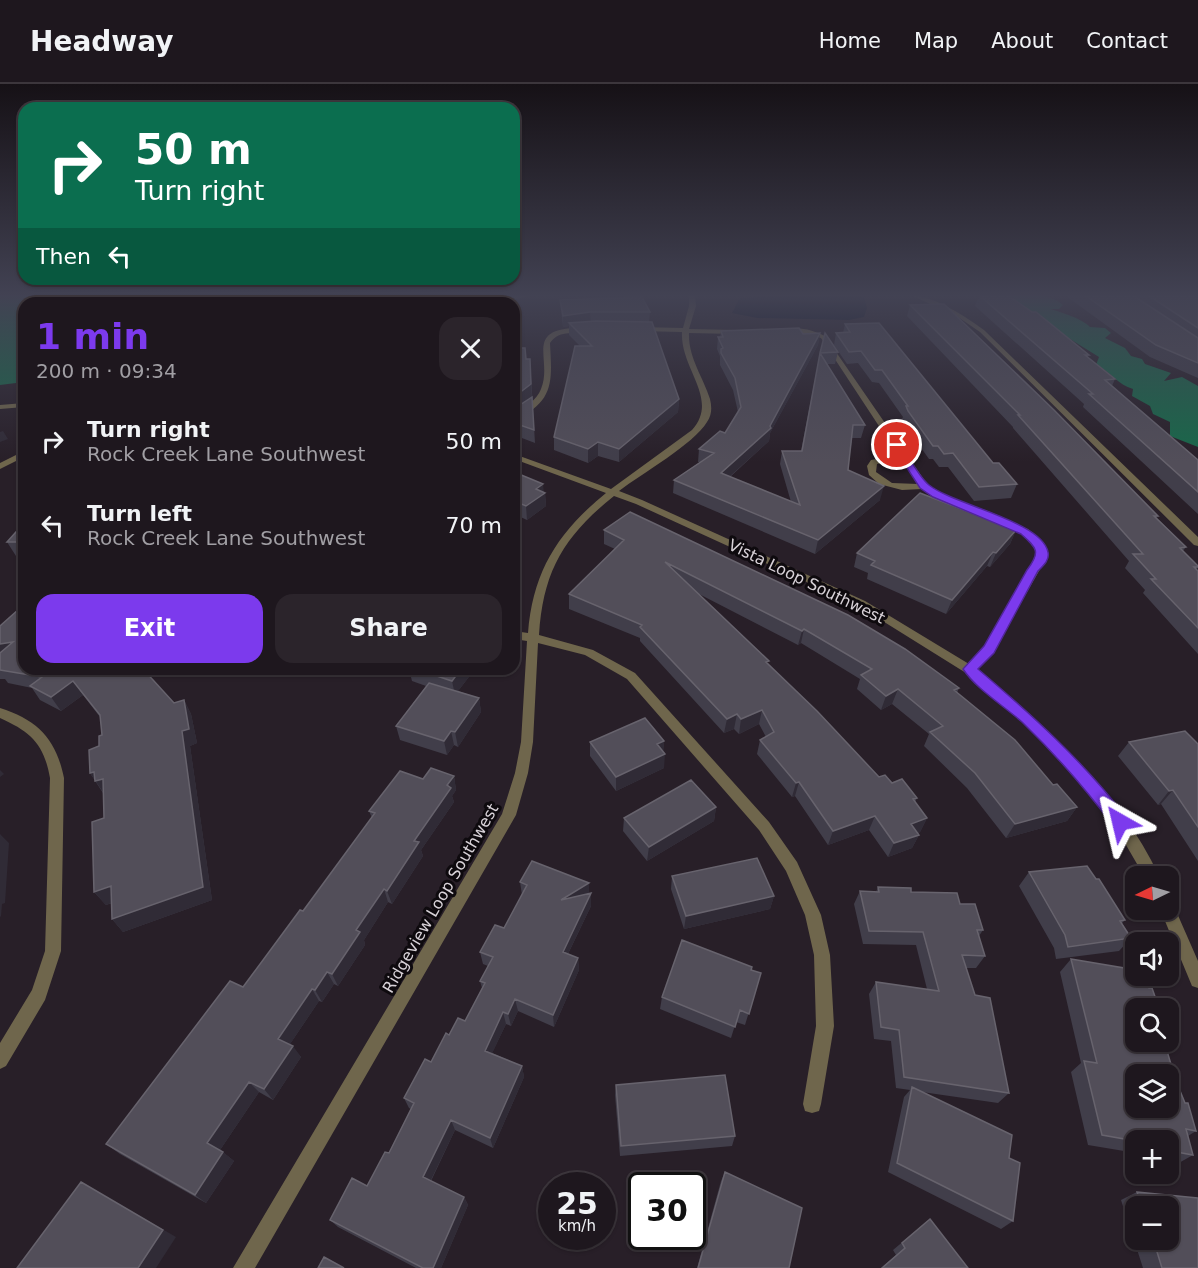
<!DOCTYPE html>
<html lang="en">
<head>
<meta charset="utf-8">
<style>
  :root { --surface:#1e171e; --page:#2b242b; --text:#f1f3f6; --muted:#a19fa4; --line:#3c363c; --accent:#7c3aed }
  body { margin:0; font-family:"DejaVu Sans",sans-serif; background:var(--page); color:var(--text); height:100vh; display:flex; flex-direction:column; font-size:22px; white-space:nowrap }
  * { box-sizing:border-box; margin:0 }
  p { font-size:20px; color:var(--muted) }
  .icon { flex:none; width:33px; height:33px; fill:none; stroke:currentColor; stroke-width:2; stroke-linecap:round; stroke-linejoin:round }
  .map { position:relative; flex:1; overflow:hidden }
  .panel { position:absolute; left:18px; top:213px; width:502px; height:378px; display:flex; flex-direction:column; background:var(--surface); border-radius:18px; box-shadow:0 2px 4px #0004,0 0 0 2px var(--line) }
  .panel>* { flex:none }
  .top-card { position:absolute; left:18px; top:18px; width:502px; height:183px; border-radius:18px; box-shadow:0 2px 4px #0004,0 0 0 2px var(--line); background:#0b6e4f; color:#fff; overflow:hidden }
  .needle { width:39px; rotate:265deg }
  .fabs { position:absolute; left:1125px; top:782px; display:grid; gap:12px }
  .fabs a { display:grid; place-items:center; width:54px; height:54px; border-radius:12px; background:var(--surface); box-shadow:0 2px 4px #0004,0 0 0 2px var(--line); font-size:30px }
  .speed { position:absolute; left:538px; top:1088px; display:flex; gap:12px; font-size:30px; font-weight:700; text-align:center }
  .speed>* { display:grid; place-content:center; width:78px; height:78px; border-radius:50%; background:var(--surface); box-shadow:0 2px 4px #0004,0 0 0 2px var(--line); line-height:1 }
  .speed small { font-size:15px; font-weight:400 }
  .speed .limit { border:3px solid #111; border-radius:9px; background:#fff; color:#111 }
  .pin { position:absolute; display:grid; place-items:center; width:51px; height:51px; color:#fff; margin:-26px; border:3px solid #fff; border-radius:50%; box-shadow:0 2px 6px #0007 }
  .me { position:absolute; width:66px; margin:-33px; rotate:323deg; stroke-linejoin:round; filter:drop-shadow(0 0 4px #0008) }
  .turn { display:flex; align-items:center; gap:21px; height:126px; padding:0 18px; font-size:27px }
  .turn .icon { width:78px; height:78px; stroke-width:2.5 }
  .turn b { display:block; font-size:42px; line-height:51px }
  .then { display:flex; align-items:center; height:57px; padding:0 18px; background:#0003; gap:12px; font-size:22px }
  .round { display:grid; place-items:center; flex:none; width:63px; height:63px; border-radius:18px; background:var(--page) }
  .overview { display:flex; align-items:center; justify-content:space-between; height:102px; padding:0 18px }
  h1 { font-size:36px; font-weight:600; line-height:45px; color:var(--accent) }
  .action { display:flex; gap:12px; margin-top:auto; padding:12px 18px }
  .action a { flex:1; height:69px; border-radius:18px; background:var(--accent); color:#fff; font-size:24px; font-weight:600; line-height:69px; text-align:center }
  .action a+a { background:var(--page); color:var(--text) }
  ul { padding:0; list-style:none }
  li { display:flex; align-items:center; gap:18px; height:84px; padding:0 18px }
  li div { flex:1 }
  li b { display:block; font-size:22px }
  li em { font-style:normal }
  header { display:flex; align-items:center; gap:36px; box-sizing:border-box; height:84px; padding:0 30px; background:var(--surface); border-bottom:2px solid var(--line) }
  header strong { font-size:28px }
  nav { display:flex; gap:33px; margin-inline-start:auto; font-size:21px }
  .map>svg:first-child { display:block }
  .forest { fill:#18694a }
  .water { fill:#00081d }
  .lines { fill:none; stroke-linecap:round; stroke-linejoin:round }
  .minor { fill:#6f664c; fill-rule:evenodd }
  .tertiary { fill:#6f664c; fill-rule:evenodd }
  .wall { fill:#413e4a; fill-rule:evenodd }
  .shaded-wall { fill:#302b36 }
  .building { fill:#524e59; stroke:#67636d; stroke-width:1.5; fill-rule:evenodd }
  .route { fill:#7c3aed; stroke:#51269a; stroke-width:1.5 }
  .labels { text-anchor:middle; stroke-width:6; stroke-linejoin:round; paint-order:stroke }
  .street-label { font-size:16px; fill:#d8d2d8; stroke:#0e0a0e }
</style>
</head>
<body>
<header>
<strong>Headway</strong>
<nav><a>Home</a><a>Map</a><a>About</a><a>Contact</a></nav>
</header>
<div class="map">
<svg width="1198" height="1184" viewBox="0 0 1198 1184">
  <rect width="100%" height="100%" fill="#281f28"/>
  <path class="forest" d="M0,212H480L452,219H24V298L0,301Z
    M990,212C1012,212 1046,205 1063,221L1059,225H1050C1061,228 1083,235 1090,243L1105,244L1111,249L1105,254L1125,264L1131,272L1142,275L1145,280L1171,289L1164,297L1182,293L1198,302V363L1170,352V338L1153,330L1150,322L1132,312L1133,305C1118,301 1110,287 1096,281L1099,273L1070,255Z"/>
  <path class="water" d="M780,212H855L864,213L867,224L864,233L849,236L757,234L732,229L740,214Z"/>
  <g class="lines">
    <path class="minor" d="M689,212H695L696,222L689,245L736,246L739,248L736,250L689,249C688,273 703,293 710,315C712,323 712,331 707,338C694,360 641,390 619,407L642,416L865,517L969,580L985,563L1036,474V465L1022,449L934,413L922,405L902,406L879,400L869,391L867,382L871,376L898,371L821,254C805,248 794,252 783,247C796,241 812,246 825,252L927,400L940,409L1028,445L1039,454L1046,465V474L1043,480L993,568L977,586C1047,644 1120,708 1159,792H1144L1115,742L1087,705L1023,637L966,589L857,521L636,420L614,412C564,452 543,487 539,551L593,566L635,589L769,738L797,778L821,831L830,871L834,942L821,1020L819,1027L812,1029L805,1027L803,1020L816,942L814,871L805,831L786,787L759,746L627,595L585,571L538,559L533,658L528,689L516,731L255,1184H233L502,730L515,689L521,658L527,557L514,555V547L528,549C533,487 558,448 606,409L514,375V370L611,405L692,346C720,315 680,285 682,248L639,247L636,245L639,243L683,244L689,222ZM901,375L918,400L892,399L876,388L877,380Z
      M913,212C935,212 966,233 984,246L1198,453V462L1194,461L980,248L958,233Z
      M575,244H586L589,246C576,252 560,244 550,259C552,297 555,318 514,336V330C524,324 537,316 541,305C553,276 524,246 575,244Z
      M24,319V323L0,325V321Z
      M0,624C38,636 56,655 64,694L61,867L45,916L6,982L0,985V959L32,906L45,867L50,694C44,660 31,648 0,634Z
      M1168,818L1173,820L1198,877V904L1192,902L1160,825H1168Z"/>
    <path class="tertiary" d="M516,212H529L498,219H484Z
      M24,367V373L0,385V379Z"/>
  </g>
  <path class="wall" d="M979,212H1009L1089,271L1088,273L1115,295L1112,302L1198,376V430L1083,323L1084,320L975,222Z
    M1066,212H1198V294L1150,273Z
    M560,216L650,228L649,238L679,315L678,328L619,378L598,372L588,379L554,366V353L580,262L569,251V242L563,243Z
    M910,221L1158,432L1157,434L1186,463L1183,467L1198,482L1197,486L1198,487V570L1143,509L1145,506L1125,484L1129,477L1013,344V343L907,232Z
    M845,240L993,379L1017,400L1011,414L974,417L948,383H939L933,375H929L904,340L902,335L903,333L879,299L872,298L858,279L847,280L834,261L836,249H843Z
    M721,247L803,250L820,249L818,261L770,349L769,357L730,393L791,418L780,380L782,367H801L820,269L838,268L835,280H827L865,341L861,354H852L848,386L880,416L815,470L673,409L674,396L700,378H698L699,365L725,349L738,328L733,306L720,281V272L717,265L718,253H720Z
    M514,264L526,275H530L535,359L514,351Z
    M514,383L516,384L517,390L545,409L546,422L527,436L514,430Z
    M24,439V472H16L7,458Z
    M604,446L959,604L957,609L1077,723L1067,737L1006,754L967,704L924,662L929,650L892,620L881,626L857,605L860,595L801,559L798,561L699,510L879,693L892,699L917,714L915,718L927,734L920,748L918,749L919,751L912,764L888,773L869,746L828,761L795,712L792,713L757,670L760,656L766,653L759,640L739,650L734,645L724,649L640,557V554L569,525V510L615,465L604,460Z
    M1016,446L1010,460L990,483L987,482L946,530L867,495L868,489L854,483L857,469Z
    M0,542L174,619L184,616L191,630L197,659L190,662L212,816L123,848L112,835V819L106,821L94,808L104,734L103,709L90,689L99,662L102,651L100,633L83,611L61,627L40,616L32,604L8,599L5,595H0Z
    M409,585H475L458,607L479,614L481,628L458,663L454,661L447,671L400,656L396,642L426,602L412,597Z
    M664,657L663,668L664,684L616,707L590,672V658Z
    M1129,658L1198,660V777L1161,720L1158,721L1118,672Z
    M454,692L456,706L452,712L454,718L421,766L423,772L392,820L388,818L364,856L365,861L338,902L334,900L322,918L319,917L290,960L301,973L273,1016L259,1008L220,1066L234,1077L206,1119L120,1070L106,1060L243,903L303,827L372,734L369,727Z
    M716,723L714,737L647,777L623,747L624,734Z
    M1029,788L1125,836L1122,839L1131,854L1119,867L1056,875L1054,864L1019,802Z
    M672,792L774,812L770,825L684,845L671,805Z
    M520,798L589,810L591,822L568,870L578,874L579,886L554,943L518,927L511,942L506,940L492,969L522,982L524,993L493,1064L455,1046L431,1097L464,1113L468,1121L441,1184H416L338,1143L330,1136L367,1102L389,1069L411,1025L409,1024L404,1014L431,978L449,951L465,937L482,904L480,897L488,882L483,880L480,868L504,844L522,811Z
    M878,803L911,808L960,820L983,846L979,852L985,872L976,884H966L975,911L1009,1009L998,1019L922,1008L1009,1074L1013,1137L1001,1145L888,1088L904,1013L910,1006L896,1004L891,957L874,955L869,910L876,898L927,905L916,861L863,860L854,820L860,807L876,808Z
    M1071,875L1136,957H1166L1164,958L1176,997L1196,1047L1188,1052L1193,1071L1177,1080L1168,1079V1056H1136V1069L1088,1061L1071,988L1081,979L1060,888Z
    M751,886L761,889L745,941L736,938L731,954L660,925L662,913Z
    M616,1001L735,1052L732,1062L620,1072L615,1011Z
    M725,1088L789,1184H697L721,1097Z
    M1137,1108L1198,1114V1184H1143L1121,1116ZM1136,1122H1168V1155H1136Z
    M930,1135L968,1184H881L896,1171L893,1166Z"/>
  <path class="shaded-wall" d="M590,228L591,240L569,239V242L563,243V232Z
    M820,249L818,261L770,349L769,357L719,402L721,389L770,342Z
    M531,300L532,313L514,327V313Z
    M679,315L678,328L619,378V365Z
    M3,347L8,355L0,358V348Z
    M598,358V372L588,379V365Z
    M543,400L544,410L545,409L546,422L527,436L526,422L536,405Z
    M884,402L880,416L815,470L818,456Z
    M1016,446L1010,460L990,483L996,469Z
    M993,468L987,482L946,530L952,516Z
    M804,545L801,559L798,561L802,547Z
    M13,558L0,576V560Z
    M461,585H475L455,611L452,597Z
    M73,597L83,611L61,627L51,613Z
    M898,605L892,620L881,626L886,612Z
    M479,614L481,628L458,663L455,648Z
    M184,616L191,630L197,659L190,662L212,816L123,848L112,835L182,647Z
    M762,626L759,640L739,650L741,635Z
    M737,630L734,645L724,649L727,635Z
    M451,647L454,661L447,671L444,657Z
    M664,657L663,671L665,670L664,684L616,707V693L657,660Z
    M0,686L4,690L0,693Z
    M94,688L103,695L105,711L90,689Z
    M454,692L456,706L452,712L454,718L421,766L423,772L392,820L387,807L414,757Z
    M799,698L795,712L792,713L796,699Z
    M1173,706L1161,720L1158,721L1169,707Z
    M716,723L714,737L647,777L649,763Z
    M1077,723L1067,737L1006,754L1015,740Z
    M875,732L869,746L828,761L833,747Z
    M927,734L920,748L904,754L911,740Z
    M0,750L9,759L5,819L2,820L1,832L0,833Z
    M919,751L912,764L888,773L894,759Z
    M589,799V812L561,816Z
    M111,802L122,815L106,821L94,808Z
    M384,805L388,818L364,856L365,861L338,902L332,890L356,846Z
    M591,809V822L563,880V868Z
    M774,812L770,825L684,845L686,832Z
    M578,874L579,886L554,943L553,931Z
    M327,888L334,900L322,918L315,906Z
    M312,905L319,917L286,966L278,955Z
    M515,915L518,927L511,942L508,930Z
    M503,928L506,940L488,978L485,967Z
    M293,962L301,973L273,1016L264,1005Z
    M522,982L524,993L493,1064L490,1054Z
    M249,998L259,1008L218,1069L207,1059Z
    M451,1036L455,1046L428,1102L423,1093Z
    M223,1068L234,1077L206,1119L195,1111Z
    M81,1098L176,1153L156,1184H138Z
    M464,1113L468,1121L441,1184H433Z"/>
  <path class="building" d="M980,212H1009L1032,228H1036L1089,271H1085L1115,295L1105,296L1198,376V408L1089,310H1093Z
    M1086,212H1134L1198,254V279L1156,261Z
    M1149,212H1198V244Z
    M642,213L650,228H590L563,232L560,216Z
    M944,220L1054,326L1158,432H1154L1186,463L1180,464L1198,482V483H1194L1198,487V544L1151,495H1156L1133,470H1143L1018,331H1020L910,221Z
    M596,237L652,238L679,315L619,365L598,358L588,365L554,353L575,262H592L569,239Z
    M879,239L993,379H999L1017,400L979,403L953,369L944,370L938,362H933L908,327L906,322H908L882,286H875L861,267L849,268L836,249L850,248L845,240Z
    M799,244L803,250L820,249L770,342L771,344L721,389L800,421L782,367H802L820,269L865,341H853L848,386L884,402L818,456L674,396L714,369L699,365L720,347L725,349L741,323L735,294L721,269V265L723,264L718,253H723L721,247Z
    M825,249L838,268L820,269Z
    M514,264H525L526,275H530L531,300L514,313Z
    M532,313L534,346L514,339V325Z
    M514,388L543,400L536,405L545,409L526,422L514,417Z
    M920,409L1016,446L996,469L993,468L952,516L871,481L875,477L857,469Z
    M630,428L848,531L905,565L959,604L954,606L1015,656L1053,701L1057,700L1077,723L1015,740L975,689L930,648L943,642L898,605L886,612L861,591L872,585L804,545L802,547L665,478L769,577L766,578L817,627L879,693L885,691L892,699L902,695L917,714L913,715L927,734L911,740L919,751L894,759L875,732L833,747L799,698L796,699L760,656L774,648L762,626L741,635L737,630L727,635L640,543L642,541L569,510L624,456L604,446Z
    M24,439V458H7Z
    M19,525L24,526V585H143L174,619L184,616L189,645L182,647L203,803L112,835L111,802L94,808L92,738L104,734L103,695L95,697L94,688L90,689L89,666L99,662V652L102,651L100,631L73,597L51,613L30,602L42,593L0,586V569L13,558L0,560V542Z
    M416,585H461L452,597Z
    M429,599L479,614L455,648L451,647L444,657L396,642Z
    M645,634L664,657L657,660L665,670L616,693L590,658Z
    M1185,647L1198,660V743L1173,706L1169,707L1129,658Z
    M431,684L454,692L447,701L451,704L414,757L419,758L387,807L384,805L356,846L360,848L332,890L327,888L315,906L312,905L278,955L293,962L264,1005L249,998L207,1059L223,1068L195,1111L106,1060L230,897L243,903L300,826L303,827L375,729L369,727L400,687L423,695Z
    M691,696L716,723L649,763L624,734Z
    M757,774L774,812L686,832L672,792Z
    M532,777L589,799L561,816L591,809L563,868L578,874L553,931L515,915L508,930L503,928L485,967L522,982L490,1054L451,1036L423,1093L464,1113L433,1184H423L330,1136L352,1094L367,1102L385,1068L389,1069L414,1019L404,1014L425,975L431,978L446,949L449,951L458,934L465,937L485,899L480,897L493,873L480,868L495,841L504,844L527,801L520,798Z
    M1087,782L1096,795H1099L1125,836L1120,837L1131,854L1068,863L1065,851L1029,788Z
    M878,803L911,804V808L957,809L960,820H975L983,846H977L985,872L962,871L975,911L990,914L1009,1009L904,993L899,946L881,943L876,898L939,907L923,848L869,847L860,807L879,808Z
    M682,856L752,883L751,886L761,889L749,930L740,926L735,943L662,913Z
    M1071,875L1136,886V891H1145L1149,904H1152L1159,924H1136V957H1164L1176,997L1185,1019H1188L1196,1047L1186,1045L1193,1071L1171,1067L1168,1063V1056H1136V1057L1102,1051L1084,977L1097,979ZM1136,990H1168V1023H1136Z
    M725,991L735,1052L621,1062L616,1001Z
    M912,1003L1012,1051L1009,1074L1020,1079L1013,1137L897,1079Z
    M725,1088L802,1124L789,1184H698Z
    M81,1098L163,1146L138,1184H17Z
    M1137,1108L1198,1114V1184H1162L1153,1155H1168V1122H1142Z
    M930,1135L968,1184H882L905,1164L902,1159Z
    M324,1173L344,1184H318Z"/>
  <linearGradient id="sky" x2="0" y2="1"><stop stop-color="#161116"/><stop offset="0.56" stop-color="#424253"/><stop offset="1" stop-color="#424253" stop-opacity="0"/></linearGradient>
  <rect width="1198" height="378" fill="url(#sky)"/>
  <path class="route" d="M893,359H900C909,372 917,391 929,401C954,421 1042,437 1048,468C1050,476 1043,482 1038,487L994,569L978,585C1032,631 1083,677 1126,733L1128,738L1126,743L1120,745L1114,743C1086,705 1056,671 1022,638C1004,622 976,605 963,585L984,562L1027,486C1041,468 1037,464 1021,450L933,413L920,404L892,361Z"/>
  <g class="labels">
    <g class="street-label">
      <text transform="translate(807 497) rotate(26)" y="6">Vista Loop Southwest</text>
      <text transform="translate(440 814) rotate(-60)" y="6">Ridgeview Loop Southwest</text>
    </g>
  </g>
</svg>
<div class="fabs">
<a><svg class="needle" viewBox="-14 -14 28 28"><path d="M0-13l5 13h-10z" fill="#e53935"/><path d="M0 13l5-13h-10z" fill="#a19fa4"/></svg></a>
<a><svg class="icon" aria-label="sound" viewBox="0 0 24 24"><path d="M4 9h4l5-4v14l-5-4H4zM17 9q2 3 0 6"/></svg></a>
<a><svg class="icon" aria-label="search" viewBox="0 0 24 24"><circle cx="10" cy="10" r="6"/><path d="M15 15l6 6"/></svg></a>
<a><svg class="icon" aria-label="layers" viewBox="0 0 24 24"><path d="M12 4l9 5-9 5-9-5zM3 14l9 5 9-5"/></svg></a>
<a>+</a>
<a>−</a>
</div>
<div class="speed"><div>25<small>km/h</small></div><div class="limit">30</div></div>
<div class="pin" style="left:897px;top:361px;background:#d93025"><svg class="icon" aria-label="arrive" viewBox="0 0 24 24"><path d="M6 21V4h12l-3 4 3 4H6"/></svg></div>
<svg class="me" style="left:1120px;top:738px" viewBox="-20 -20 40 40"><path d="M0-17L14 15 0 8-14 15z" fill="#7c3aed" stroke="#fff" stroke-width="4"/></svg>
<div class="top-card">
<div class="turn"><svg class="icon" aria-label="right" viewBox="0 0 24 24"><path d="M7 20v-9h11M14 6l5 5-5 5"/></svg><div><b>50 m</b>Turn right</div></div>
<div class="then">Then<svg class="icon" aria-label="left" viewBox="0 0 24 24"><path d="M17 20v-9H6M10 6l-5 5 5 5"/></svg></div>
</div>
<section class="panel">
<div class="overview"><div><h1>1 min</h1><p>200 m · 09:34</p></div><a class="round"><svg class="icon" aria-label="close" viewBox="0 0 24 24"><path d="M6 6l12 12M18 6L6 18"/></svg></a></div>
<ul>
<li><svg class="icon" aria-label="right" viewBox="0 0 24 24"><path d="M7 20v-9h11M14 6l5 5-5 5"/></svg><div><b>Turn right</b><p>Rock Creek Lane Southwest</p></div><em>50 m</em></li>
<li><svg class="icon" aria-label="left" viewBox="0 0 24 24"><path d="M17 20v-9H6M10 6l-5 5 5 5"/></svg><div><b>Turn left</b><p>Rock Creek Lane Southwest</p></div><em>70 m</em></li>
</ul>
<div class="action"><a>Exit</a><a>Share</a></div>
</section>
</div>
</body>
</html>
